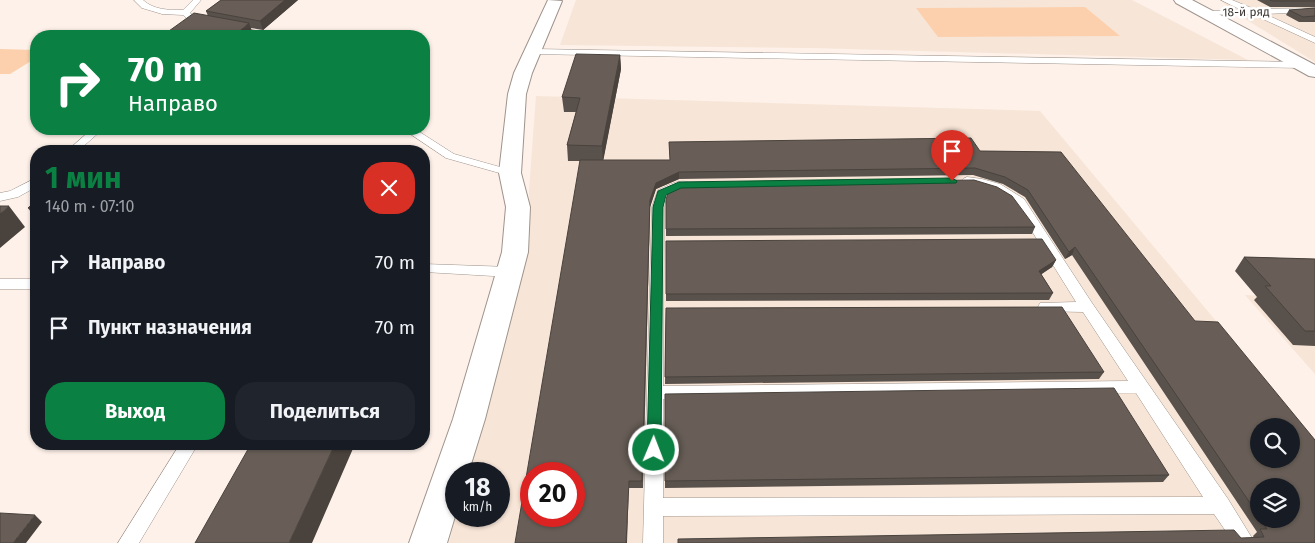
<!DOCTYPE html>
<html lang="ru">
<head>
<meta charset="utf-8">
<style>
  :root { --surface:#171b24; --page:#20242c; --text:#f1f3f6; --muted:#9ea1a6; --accent:#0b8043 }
  body { margin:0; font-family:"Fira Sans",sans-serif; background:var(--page); color:var(--text); height:100vh; display:flex; flex-direction:column; font-size:19px; white-space:nowrap }
  * { box-sizing:border-box; margin:0 }
  p { font-size:16px; color:var(--muted) }
  .icon { flex:none; width:28px; height:28px; fill:none; stroke:currentColor; stroke-width:2; stroke-linecap:round; stroke-linejoin:round }
  .map { position:relative; flex:1; overflow:hidden }
  .side { position:absolute; left:30px; top:145px; width:400px; height:305px; display:flex; flex-direction:column; background:var(--surface); border-radius:20px; box-shadow:0 1px 4px #0004 }
  .side>* { flex:none }
  .banner { position:absolute; left:30px; top:30px; width:400px; height:105px; border-radius:20px; box-shadow:0 1px 4px #0004; background:#0b8043; color:#fff; overflow:hidden }
  .fabs { position:absolute; left:1250px; top:418px; display:grid; gap:10px }
  .fabs a { display:grid; place-items:center; width:50px; height:50px; border-radius:50%; background:var(--surface); box-shadow:0 1px 4px #0004; font-size:25px }
  .speed { position:absolute; left:445px; top:462px; display:flex; gap:10px; font-size:25px; font-weight:700; text-align:center }
  .speed>* { display:grid; place-content:center; width:65px; height:65px; border-radius:50%; background:var(--surface); box-shadow:0 1px 4px #0004; line-height:1 }
  .speed small { font-size:12px; font-weight:400 }
  .speed .limit { border:8px solid #d22; background:#fff; color:#111 }
  .pin { position:absolute; display:grid; place-items:center; width:42px; height:42px; color:#fff; margin:-51px -21px; border-radius:50% 50% 50% 0; rotate:-45deg; box-shadow:0 0 5px #0007 }
  .pin .icon { rotate:45deg }
  .me { position:absolute; width:55px; margin:-28px; rotate:1deg; stroke-linejoin:round; filter:drop-shadow(0 0 4px #0008) }
  .turn { display:flex; align-items:center; gap:18px; height:105px; padding:0 15px; font-size:22px }
  .turn .icon { width:65px; height:65px; stroke-width:2.5 }
  .turn b { display:block; font-size:35px; line-height:42px }
  .round { display:grid; place-items:center; flex:none; width:52px; height:52px; border-radius:20px; background:var(--page) }
  .summary { display:flex; align-items:center; justify-content:space-between; height:85px; padding:0 15px }
  h1 { font-size:30px; font-weight:700; line-height:38px; color:var(--accent) }
  .primary-button { display:flex; gap:10px; margin-top:auto; padding:10px 15px }
  .primary-button a { flex:1; height:58px; border-radius:20px; background:var(--accent); color:#fff; font-size:20px; font-weight:700; line-height:58px; text-align:center }
  .primary-button a+a { background:var(--page); color:var(--text) }
  ul { padding:0; list-style:none }
  li { display:flex; align-items:center; gap:15px; height:65px; padding:0 15px }
  li div { flex:1 }
  li b { display:block; font-size:19px }
  li em { font-style:normal }
  .map>svg:first-child { display:block }
  .built { fill:#f7e5d7; fill-rule:evenodd }
  .green { fill:#fdd0ad }
  .lines { fill:none; stroke-linecap:round; stroke-linejoin:round }
  .service-casing { stroke:#9e938b; stroke-width:1 }
  .minor-casing { stroke:#9e938b; stroke-width:2 }
  .service { fill:#fff; fill-rule:evenodd }
  .minor { fill:#fff; fill-rule:evenodd }
  .wall { fill:#59514b; fill-rule:evenodd }
  .shaded-wall { fill:#49423d }
  .building { fill:#685e57; stroke:#49423d; fill-rule:evenodd }
  .route { fill:#0b8043; stroke:#07532c }
  .labels { text-anchor:middle; stroke-width:5; stroke-linejoin:round; paint-order:stroke }
  .far-street-label { font-size:12px; fill:#3e3936; stroke:#fff }
</style>
</head>
<body>
<div class="map">
<svg width="1315" height="543" viewBox="0 0 1315 543">
  <rect width="100%" height="100%" fill="#fdf1e9"/>
  <path class="built" d="M576,0H1132L1248,60L813,48L560,45Z
    M1220,0H1315V62L1237,14Z
    M536,96L1040,111L1315,439V543H449L456,515V516H499V474H467L530,238L529,190ZM1259,426H1291V459H1259ZM531,474H574V516H531ZM1259,486H1291V519H1259Z
    M1245,295L1315,298V374Z"/>
  <path class="green" d="M1085,7L1120,36L938,37L916,8Z
    M0,49L36,50V58L10,74H0Z"/>
  <g class="lines">
    <g class="service-casing">
      <path id="service" d="M134,0H143C154,10 168,10 183,10L193,0H201L190,13L198,19L210,24L206,26L192,23L183,15L162,14L142,8Z
        M1221,0H1232L1254,9L1315,8V12L1265,14L1315,37V43L1252,14L1204,15V11H1207L1241,10Z
        M235,26L271,34L272,36H257L232,31L231,29Z
        M534,49L1304,62L1309,65L1304,68L531,54V50Z
        M92,129H103L78,151H67Z
        M403,129H415L454,154L514,171L516,173L510,176L446,158Z
        M967,177L982,179L1000,184L1024,199L1092,303L1228,499L1255,543H1234L1214,514L663,516V543H643L652,207L658,190C668,186 683,176 692,185L690,188L681,189L667,195L664,207L663,386L1128,381L1083,312L1040,311L1038,307L1040,303L1076,302L1015,204L992,190L963,183L961,181L963,179ZM1136,393L1203,497L663,498V399Z
        M36,178V187L18,197L0,201V193L10,191Z
        M424,264L511,267L516,269L518,272L516,275L511,277L424,272Z
        M0,279H36V289H0Z
        M180,444H198L139,543H118Z"/>
    </g>
    <g class="minor-casing">
      <path id="minor" d="M548,0L562,1L532,73L526,94L521,173L530,207L528,252L485,419L468,474H456V513L447,543H409L453,419L502,252L506,207L499,173L508,94L514,73Z
        M1174,0H1192L1315,65V77L1309,76L1176,3Z"/>
    </g>
    <use href="#service" class="service"/>
    <use href="#minor" class="minor"/>
  </g>
  <path class="wall" d="M221,0H298L263,30L251,28L208,16L206,11Z
    M1257,0H1315V7H1270Z
    M1315,8V22H1299L1286,15L1289,10Z
    M620,55L621,69L603,160H670L669,142L980,151L1061,152L1315,543L1241,538H1254L1253,536L1257,532L1072,255L1065,259L1025,197L1003,184L973,175L679,179L656,189L650,207L643,488H629L580,161H568L567,145L576,112H564L562,97ZM1259,486L1291,519H1259Z
    M666,200L1035,227L1032,234L666,236Z
    M36,201V219L28,208Z
    M666,241L1056,260L1052,267L1041,274L1053,293L1049,300L666,301Z
    M1244,257L1315,259V346L1293,345L1254,300L1257,297L1235,271Z
    M666,308L1104,372L1099,379L665,384Z
    M665,394L1169,475L1163,482L665,488Z"/>
  <path class="shaded-wall" d="M285,0H298L263,30L260,21Z
    M249,23L254,36H234Z
    M620,55L621,69L603,162L602,146Z
    M679,172V179L656,189L650,207L643,488L650,200L656,183Z
    M9,206L25,227L0,248V214Z
    M1075,247L1072,255L1065,259L1069,252Z
    M1056,260L1052,267L1036,278L1039,271Z
    M335,444H355L312,543H289Z
    M629,481L627,543H626Z
    M35,515L42,522L26,543H13Z"/>
  <path class="building" d="M221,0H285L260,21L206,11Z
    M1270,0H1315V1H1273Z
    M1315,8V16L1303,17L1289,10Z
    M194,13L249,23L234,36H162Z
    M576,54L620,55L602,146L567,145L580,98L562,97Z
    M971,138L980,151L1061,152L1195,321L1218,322L1315,440V543H678V539L1234,530L1241,538L1264,537L1260,529H1267L1260,519H1291V486H1259V516L1075,247L1069,252L1028,190L1005,177L975,168L679,172L656,183L650,200L642,481H629L626,543H515L580,160H670L669,142ZM1259,426H1291V459H1259ZM531,474H574V516H531Z
    M974,180L997,187L1012,196L1035,227L666,229V200L669,189L682,184Z
    M36,201V208H28Z
    M0,206H9L0,214Z
    M1042,239L1056,260L1039,271L1053,293L666,294V241Z
    M1244,257L1315,259V331H1305L1265,286H1271Z
    M1062,307L1104,372L665,377L666,308Z
    M1114,388L1169,475L665,481V394Z
    M251,444H335L289,543H195Z
    M0,513L35,515L13,543H0Z"/>
  <path class="route" d="M952,178L957,181L956,183L681,188L666,195L663,207L661,450L659,454L654,456L649,454L647,450L653,207L658,191L679,182Z"/>
  <g class="labels">
    <g class="far-street-label">
      <text transform="translate(1246 12) rotate(-1)" y="4">18-й ряд</text>
    </g>
  </g>
</svg>
<div class="fabs">
<a><svg class="icon" aria-label="search" viewBox="0 0 24 24"><circle cx="10" cy="10" r="6"/><path d="M15 15l6 6"/></svg></a>
<a><svg class="icon" aria-label="layers" viewBox="0 0 24 24"><path d="M12 4l9 5-9 5-9-5zM3 14l9 5 9-5"/></svg></a>
</div>
<div class="speed"><div>18<small>km/h</small></div><div class="limit">20</div></div>
<div class="pin" style="left:952px;top:181px;background:#d93025"><svg class="icon" aria-label="arrive" viewBox="0 0 24 24"><path d="M6 21V4h12l-3 4 3 4H6"/></svg></div>
<svg class="me" style="left:654px;top:450px" viewBox="-20 -20 40 40"><circle r="17" fill="#0b8043" stroke="#fff" stroke-width="3"/><path d="M0-11L8 9 0 5-8 9z" fill="#fff"/></svg>
<div class="banner">
<div class="turn"><svg class="icon" aria-label="right" viewBox="0 0 24 24"><path d="M7 20v-9h11M14 6l5 5-5 5"/></svg><div><b>70 m</b>Направо</div></div>
</div>
<section class="side">
<div class="summary"><div><h1>1 мин</h1><p>140 m · 07:10</p></div><a class="round" style="background:#d93025;color:#fff"><svg class="icon" aria-label="close" viewBox="0 0 24 24"><path d="M6 6l12 12M18 6L6 18"/></svg></a></div>
<ul>
<li><svg class="icon" aria-label="right" viewBox="0 0 24 24"><path d="M7 20v-9h11M14 6l5 5-5 5"/></svg><div><b>Направо</b></div><em>70 m</em></li>
<li><svg class="icon" aria-label="arrive" viewBox="0 0 24 24"><path d="M6 21V4h12l-3 4 3 4H6"/></svg><div><b>Пункт назначения</b></div><em>70 m</em></li>
</ul>
<div class="primary-button"><a>Выход</a><a>Поделиться</a></div>
</section>
</div>
</body>
</html>
